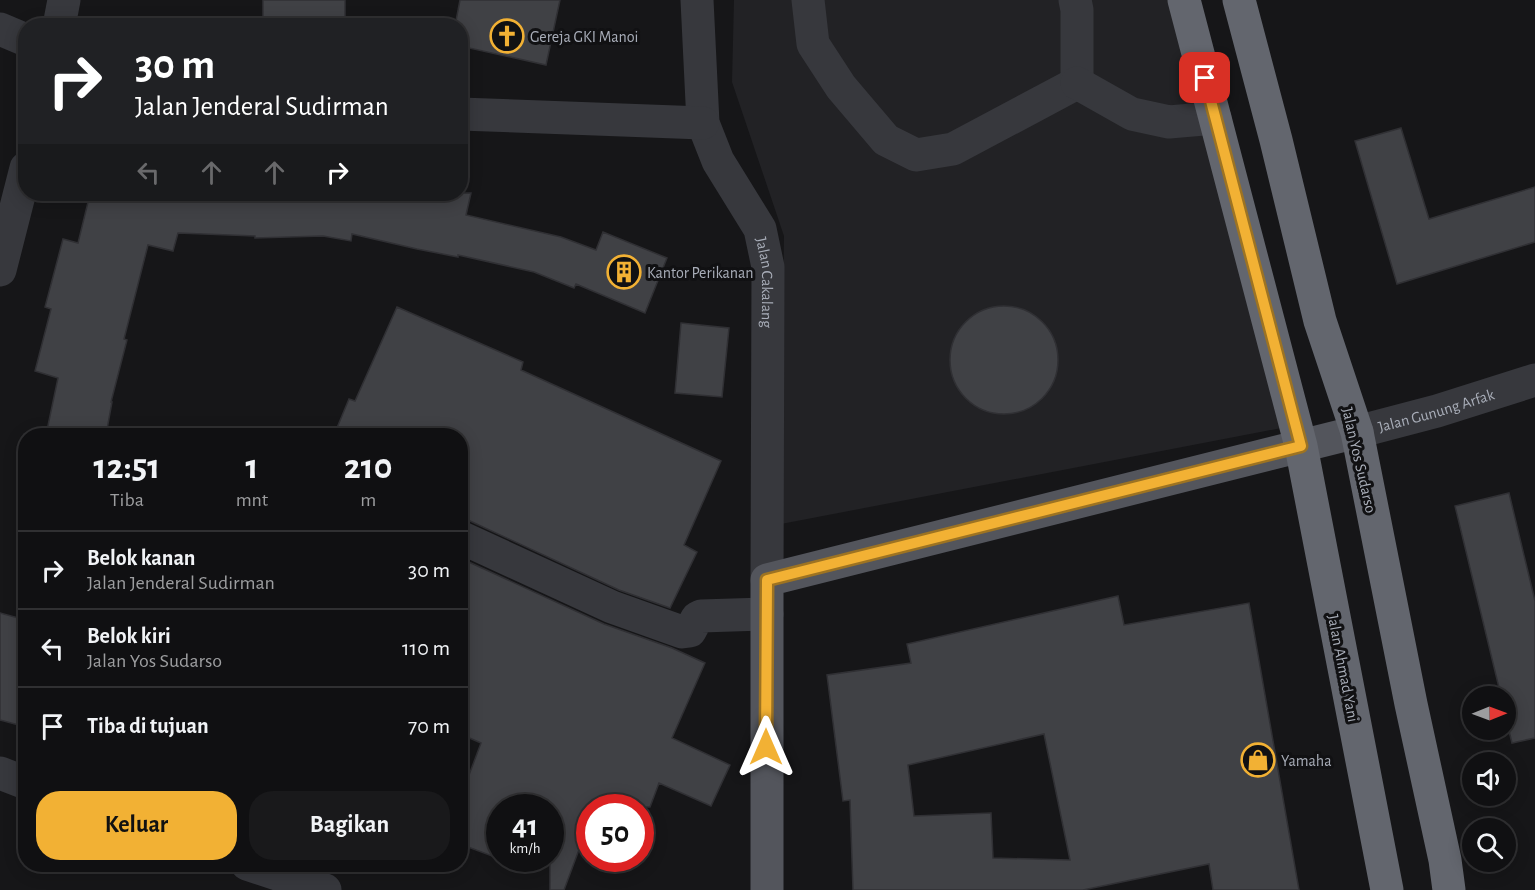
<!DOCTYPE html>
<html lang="id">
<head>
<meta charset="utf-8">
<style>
  :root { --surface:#101012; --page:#19191b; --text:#f1f3f6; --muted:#9c9d9f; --line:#303032; --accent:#f2b134 }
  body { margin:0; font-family:"Alegreya Sans",sans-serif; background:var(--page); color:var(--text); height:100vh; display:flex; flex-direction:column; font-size:22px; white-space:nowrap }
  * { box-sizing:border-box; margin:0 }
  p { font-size:20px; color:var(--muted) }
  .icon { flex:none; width:33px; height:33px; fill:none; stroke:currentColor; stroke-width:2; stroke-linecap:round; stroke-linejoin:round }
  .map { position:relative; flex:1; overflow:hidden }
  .drawer { position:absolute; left:18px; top:428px; width:450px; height:444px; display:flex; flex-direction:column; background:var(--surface); border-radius:24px; box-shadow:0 3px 15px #0003,0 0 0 2px var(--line) }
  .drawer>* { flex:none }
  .guide { position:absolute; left:18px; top:18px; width:450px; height:183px; border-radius:24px; box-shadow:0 3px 15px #0003,0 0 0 2px var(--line); background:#202124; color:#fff; overflow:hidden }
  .needle { width:39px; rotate:89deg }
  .fabs { position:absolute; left:1462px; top:686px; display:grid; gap:12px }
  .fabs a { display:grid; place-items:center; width:54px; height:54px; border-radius:50%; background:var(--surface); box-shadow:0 3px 15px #0003,0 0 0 2px var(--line); font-size:30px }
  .speed { position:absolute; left:486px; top:794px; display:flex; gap:12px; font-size:30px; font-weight:700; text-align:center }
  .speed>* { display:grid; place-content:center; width:78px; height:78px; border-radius:50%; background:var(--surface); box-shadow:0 3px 15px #0003,0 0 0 2px var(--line); line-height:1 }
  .speed small { font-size:15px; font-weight:400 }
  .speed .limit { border:9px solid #d22; background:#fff; color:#111 }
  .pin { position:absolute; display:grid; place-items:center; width:51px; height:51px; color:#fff; margin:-26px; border-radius:12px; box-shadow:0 3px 9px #0006 }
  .me { position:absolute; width:66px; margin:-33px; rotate:0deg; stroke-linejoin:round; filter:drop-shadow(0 0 4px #0008) }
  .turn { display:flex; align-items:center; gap:21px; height:126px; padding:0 18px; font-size:27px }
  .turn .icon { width:78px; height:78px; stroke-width:2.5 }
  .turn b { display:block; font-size:42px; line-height:51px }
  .lanes { display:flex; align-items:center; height:57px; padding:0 18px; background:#0003; justify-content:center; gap:30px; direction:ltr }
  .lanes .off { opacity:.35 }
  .eta { display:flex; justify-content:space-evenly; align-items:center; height:102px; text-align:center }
  .eta b { font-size:36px; font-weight:600; line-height:42px }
  .cta { display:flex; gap:12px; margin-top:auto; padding:12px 18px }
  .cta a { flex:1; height:69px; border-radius:24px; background:var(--accent); color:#111; font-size:24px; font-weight:600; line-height:69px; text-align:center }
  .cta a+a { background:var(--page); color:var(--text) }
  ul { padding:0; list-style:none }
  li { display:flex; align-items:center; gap:18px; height:78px; padding:0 18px; border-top:2px solid var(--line) }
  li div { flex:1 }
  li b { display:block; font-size:22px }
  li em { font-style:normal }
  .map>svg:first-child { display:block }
  .built { fill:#222225 }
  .building { fill:#404145; stroke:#303034; stroke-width:1.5; fill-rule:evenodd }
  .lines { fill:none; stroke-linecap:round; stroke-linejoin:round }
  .minor { stroke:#37383d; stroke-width:33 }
  .major { stroke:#53555c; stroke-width:33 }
  .highway { stroke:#63666e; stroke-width:33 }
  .route-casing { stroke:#9d7322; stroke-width:15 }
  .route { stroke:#f2b134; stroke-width:10 }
  .labels { text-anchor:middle; stroke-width:6; stroke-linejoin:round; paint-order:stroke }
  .poi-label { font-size:16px; fill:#a8adb8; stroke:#111113; text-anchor:start }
  .street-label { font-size:16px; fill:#a8adb8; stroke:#111113 }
</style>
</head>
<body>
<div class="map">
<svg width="1535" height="890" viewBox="0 0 1535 890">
  <rect width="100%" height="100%" fill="#161618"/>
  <path class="built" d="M734,0H1172L1292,426L781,524L784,236L732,82Z"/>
  <path class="building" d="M263,0H345V26H263Z
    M460,0H560L546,65L460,46V26H455Z
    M1401,128L1429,219L1535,187V242L1397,284L1355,141Z
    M471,193L466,215L561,237L596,250L603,232L667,258L645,313L576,284L574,288L534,272L458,255V257L417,249L352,234L351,241L323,236L255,238V236L178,233L173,251L148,245L124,339L127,340L111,402H112L106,435H46L58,378L35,371L51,309L45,307L63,239L78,243L90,194H239V202L315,200L316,194Z
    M950 360a54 54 0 1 1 108 0a54 54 0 1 1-108 0Z
    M397,307L523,362L521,370L721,461L684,545L697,552L670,608L619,590L468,520L460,519V435H334L349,399L355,401Z
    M681,323L729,328L722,397L675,393Z
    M1509,493L1535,601V738L1512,743L1506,719V696H1501L1455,506Z
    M460,558L604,624L672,648L705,663L672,738L730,765L711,806L659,783L650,807H590V820L564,890H550V807H500V859L460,844V799L481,743L460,734Z
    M1118,596L1124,625L1249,603L1299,890H1213L1209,864L1083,890H853L850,800L843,801L827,675L911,663L907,644ZM1044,734L1070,860L993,858L991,813L914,816L908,765Z
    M0,613L26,620V727L0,720Z"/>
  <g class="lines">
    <g class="minor">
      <path id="s1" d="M697,0L703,123L718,161L760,229L768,267L767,580"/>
      <path d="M808,0L813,44L841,87L886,140L916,155L953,149L1077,83"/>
      <path d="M1075,0L1077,10V83"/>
      <path d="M59,26L64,0"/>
      <path d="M0,29L26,40"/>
      <path d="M1077,83L1132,114L1169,122L1215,118"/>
      <path d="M460,114L703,123"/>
      <path d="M0,270L26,168"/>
      <path id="s2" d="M1357,432L1437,411L1535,380"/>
      <path d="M460,537L612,607L682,632L690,631L697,618L701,616L767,614"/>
      <path d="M0,773L26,783"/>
      <path d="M247,864L325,890"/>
    </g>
    <path class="major" d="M767,890V580L1357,432"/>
    <path class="highway" d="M1184,0L1301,446L1387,890
      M1239,0L1276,140L1320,321L1357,432L1411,704L1445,860L1449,890"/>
  </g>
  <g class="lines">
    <g class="route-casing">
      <path id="route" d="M766,747L767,580L1301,446L1205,78"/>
    </g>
    <use href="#route" class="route"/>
  </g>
  <defs>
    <g id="church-ring" transform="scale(1.725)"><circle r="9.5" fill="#111113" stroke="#f2b134" stroke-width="1.5"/><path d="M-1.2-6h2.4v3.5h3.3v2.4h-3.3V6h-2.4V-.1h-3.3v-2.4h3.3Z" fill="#f2b134"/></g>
    <g id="building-ring" transform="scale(1.725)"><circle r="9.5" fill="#111113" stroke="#f2b134" stroke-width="1.5"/><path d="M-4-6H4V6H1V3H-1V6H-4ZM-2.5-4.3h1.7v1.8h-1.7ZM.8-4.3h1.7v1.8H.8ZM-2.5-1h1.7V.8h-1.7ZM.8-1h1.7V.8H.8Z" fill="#f2b134"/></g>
    <g id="shop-ring" transform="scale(1.725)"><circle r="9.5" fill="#111113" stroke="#f2b134" stroke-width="1.5"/><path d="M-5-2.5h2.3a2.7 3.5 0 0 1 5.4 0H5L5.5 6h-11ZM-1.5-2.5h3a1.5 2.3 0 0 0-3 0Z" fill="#f2b134"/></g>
  </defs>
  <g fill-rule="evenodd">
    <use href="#church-ring" x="507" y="36"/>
    <use href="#building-ring" x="624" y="272"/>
    <use href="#shop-ring" x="1258" y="760"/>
  </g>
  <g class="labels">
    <g class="poi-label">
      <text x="530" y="42">Gereja GKI Manoi</text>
      <text x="647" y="278">Kantor Perikanan</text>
      <text x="1281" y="766">Yamaha</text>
    </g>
    <g class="street-label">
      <text dy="6" stroke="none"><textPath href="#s1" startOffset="298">Jalan Cakalang</textPath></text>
      <text dy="6" stroke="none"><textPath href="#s2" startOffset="82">Jalan Gunung Arfak</textPath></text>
      <text transform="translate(1360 460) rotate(77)" y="6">Jalan Yos Sudarso</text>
      <text transform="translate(1344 668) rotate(79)" y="6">Jalan Ahmad Yani</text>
    </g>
  </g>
</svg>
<div class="fabs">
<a><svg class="needle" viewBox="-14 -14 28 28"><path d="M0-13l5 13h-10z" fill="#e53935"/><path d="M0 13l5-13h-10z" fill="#9c9d9f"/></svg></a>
<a><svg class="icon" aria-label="sound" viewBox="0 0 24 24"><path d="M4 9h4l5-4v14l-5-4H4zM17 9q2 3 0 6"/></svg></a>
<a><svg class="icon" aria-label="search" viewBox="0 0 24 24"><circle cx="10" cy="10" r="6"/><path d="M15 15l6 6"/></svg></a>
</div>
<div class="speed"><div>41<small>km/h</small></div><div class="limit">50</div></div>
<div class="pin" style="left:1205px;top:78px;background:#d93025"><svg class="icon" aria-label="arrive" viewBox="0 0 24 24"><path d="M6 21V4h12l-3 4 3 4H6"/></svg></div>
<svg class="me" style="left:766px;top:747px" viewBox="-20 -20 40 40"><path d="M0-17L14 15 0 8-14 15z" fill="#f2b134" stroke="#fff" stroke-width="4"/></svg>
<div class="guide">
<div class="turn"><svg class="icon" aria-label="right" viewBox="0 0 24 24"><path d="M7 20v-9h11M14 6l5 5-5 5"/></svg><div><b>30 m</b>Jalan Jenderal Sudirman</div></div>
<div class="lanes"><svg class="icon off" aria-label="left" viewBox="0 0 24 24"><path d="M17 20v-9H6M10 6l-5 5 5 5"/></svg><svg class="icon off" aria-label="ahead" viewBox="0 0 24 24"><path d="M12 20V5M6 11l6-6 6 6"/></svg><svg class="icon off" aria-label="ahead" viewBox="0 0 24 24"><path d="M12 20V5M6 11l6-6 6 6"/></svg><svg class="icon" aria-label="right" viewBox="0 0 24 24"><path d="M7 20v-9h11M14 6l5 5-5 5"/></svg></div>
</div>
<section class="drawer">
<div class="eta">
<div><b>12:51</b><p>Tiba</p></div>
<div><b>1</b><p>mnt</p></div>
<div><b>210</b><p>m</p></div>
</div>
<ul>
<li><svg class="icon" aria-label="right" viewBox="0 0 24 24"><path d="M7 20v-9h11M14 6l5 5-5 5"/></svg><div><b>Belok kanan</b><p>Jalan Jenderal Sudirman</p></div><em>30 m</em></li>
<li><svg class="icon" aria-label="left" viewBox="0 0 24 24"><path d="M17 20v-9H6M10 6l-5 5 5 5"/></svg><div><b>Belok kiri</b><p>Jalan Yos Sudarso</p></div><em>110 m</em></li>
<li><svg class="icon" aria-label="arrive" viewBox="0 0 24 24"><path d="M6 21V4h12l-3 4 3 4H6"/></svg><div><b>Tiba di tujuan</b></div><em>70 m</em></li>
</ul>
<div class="cta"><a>Keluar</a><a>Bagikan</a></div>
</section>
</div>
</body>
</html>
